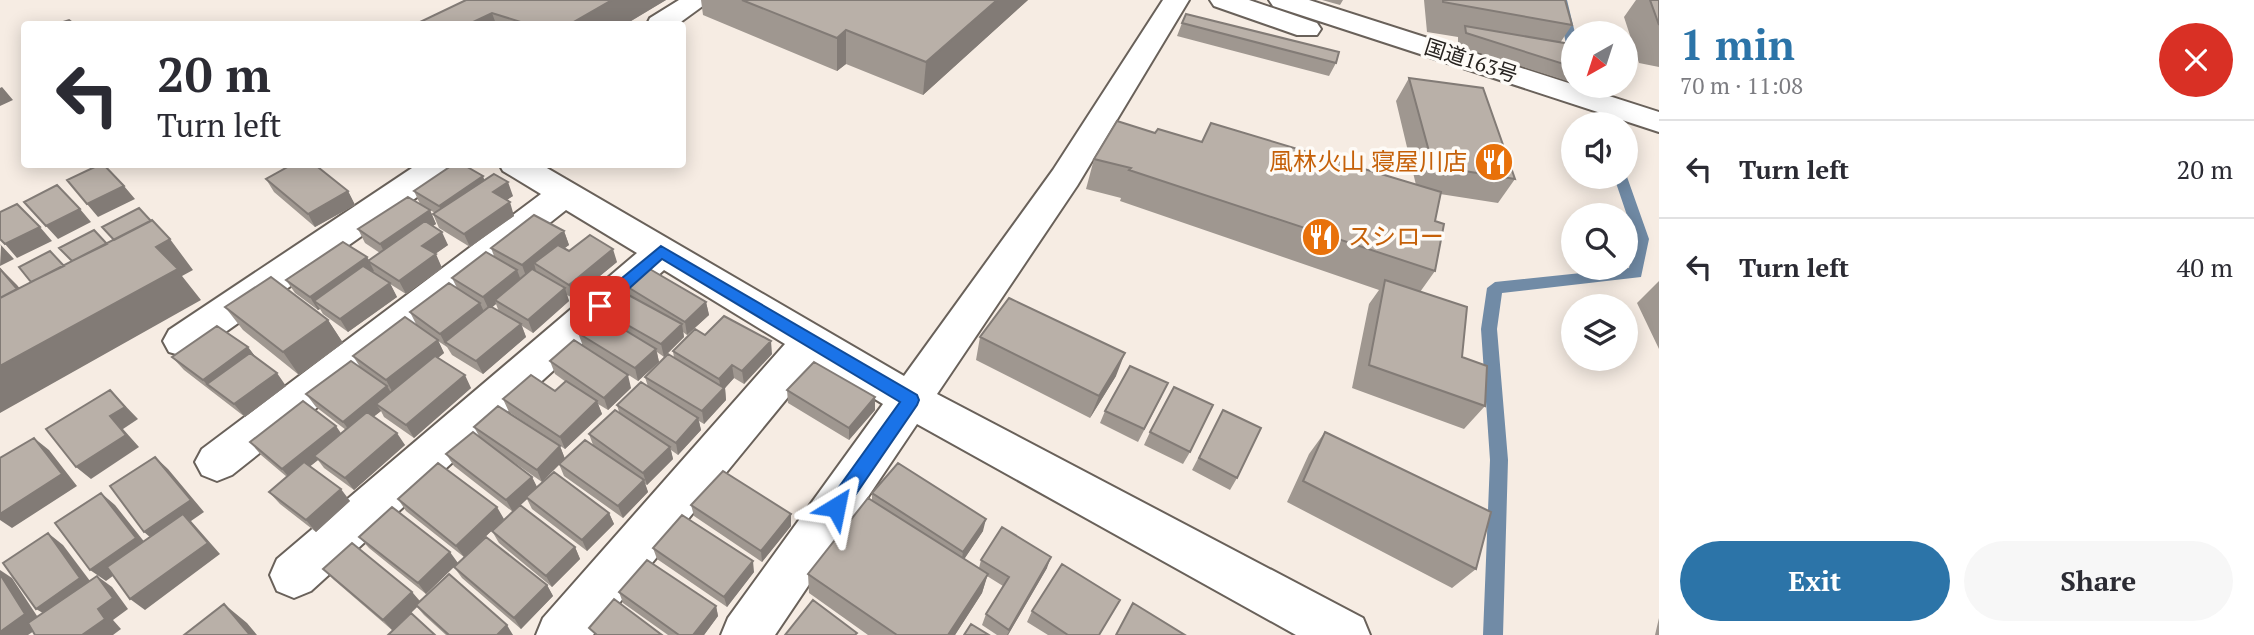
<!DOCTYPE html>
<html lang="en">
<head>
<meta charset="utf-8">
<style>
  :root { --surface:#fff; --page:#f7f7f7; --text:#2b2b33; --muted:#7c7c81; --line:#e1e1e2; --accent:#2c74a8 }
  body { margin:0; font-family:"PT Serif","Noto Sans JP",serif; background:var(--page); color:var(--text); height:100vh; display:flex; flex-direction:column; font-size:26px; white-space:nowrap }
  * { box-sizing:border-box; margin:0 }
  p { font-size:23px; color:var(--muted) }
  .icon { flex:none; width:38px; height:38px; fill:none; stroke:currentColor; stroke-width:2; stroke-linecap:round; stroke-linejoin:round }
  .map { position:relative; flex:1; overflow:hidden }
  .details { display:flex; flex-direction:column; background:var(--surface); width:595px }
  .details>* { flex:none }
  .banner { position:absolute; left:21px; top:21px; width:665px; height:147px; border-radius:7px; box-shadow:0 4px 18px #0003; background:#fff; color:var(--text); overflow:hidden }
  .needle { width:46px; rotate:219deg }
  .tools { position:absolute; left:1561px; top:21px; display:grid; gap:14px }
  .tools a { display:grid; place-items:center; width:77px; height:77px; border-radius:50%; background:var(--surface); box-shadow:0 4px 18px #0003; font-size:35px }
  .pin { position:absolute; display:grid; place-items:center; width:60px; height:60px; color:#fff; margin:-30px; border-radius:14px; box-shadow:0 4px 10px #0006 }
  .me { position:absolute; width:77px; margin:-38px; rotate:35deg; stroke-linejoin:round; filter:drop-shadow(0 0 5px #0008) }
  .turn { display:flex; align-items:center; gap:24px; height:147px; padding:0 21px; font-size:32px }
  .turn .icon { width:91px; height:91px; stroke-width:2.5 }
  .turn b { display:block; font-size:49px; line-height:60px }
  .round { display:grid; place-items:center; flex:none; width:74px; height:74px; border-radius:37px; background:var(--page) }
  .head { display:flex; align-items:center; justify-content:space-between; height:119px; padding:0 21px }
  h1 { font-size:42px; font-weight:600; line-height:52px; color:var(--accent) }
  .primary-button { display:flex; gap:14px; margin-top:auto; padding:14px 21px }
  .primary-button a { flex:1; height:80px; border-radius:42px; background:var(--accent); color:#fff; font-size:28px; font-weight:600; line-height:80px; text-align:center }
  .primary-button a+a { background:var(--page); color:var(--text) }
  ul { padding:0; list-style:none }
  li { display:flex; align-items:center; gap:21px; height:98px; padding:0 21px; border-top:2px solid var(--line) }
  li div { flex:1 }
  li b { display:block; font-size:26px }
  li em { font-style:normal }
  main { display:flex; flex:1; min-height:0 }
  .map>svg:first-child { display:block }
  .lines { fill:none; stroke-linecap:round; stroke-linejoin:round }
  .stream { fill:#718ba6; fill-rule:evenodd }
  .street-casing { stroke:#69615a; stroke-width:4 }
  .highway-casing { stroke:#69615a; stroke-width:4 }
  .street { fill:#fff; fill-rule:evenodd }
  .highway { fill:#fff; fill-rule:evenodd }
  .wall { fill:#9f9790; fill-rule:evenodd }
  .shaded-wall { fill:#827b76 }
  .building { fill:#b9b0a8; stroke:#827b76; stroke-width:2 }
  .route { fill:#1a73e8; stroke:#114b97; stroke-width:2 }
  .labels { text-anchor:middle; stroke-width:7; stroke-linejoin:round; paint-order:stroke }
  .far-street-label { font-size:21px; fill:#272320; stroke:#fefbf7 }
  .food-label { font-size:24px; fill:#c56008; stroke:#fefbf7; text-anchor:end }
</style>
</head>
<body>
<main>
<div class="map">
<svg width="1659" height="635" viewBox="0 0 1659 635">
  <rect width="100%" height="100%" fill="#f6ece3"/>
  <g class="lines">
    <path class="stream" d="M1557,0H1567L1575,33L1573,52L1567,49Z
      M1626,174L1649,239L1641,277L1502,293L1497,329L1508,460L1503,635H1483L1490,460L1481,329L1487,288L1495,282L1629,268L1635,239L1614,177H1626Z"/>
    <g class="street-casing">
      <path id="street" d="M679,0H711L678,24H647L650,18Z
        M1163,0H1189L1077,186L937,394L1363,618L1370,635H1296L917,424L775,635H721L728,618L883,404L816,363L593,635H536L543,618L785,344L664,270L311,591L294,598L277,591L270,575L277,559L637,253L566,210L232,475L217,481L202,475L195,462L202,449L541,194L503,171L499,164H540L904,376L1053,170Z
        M418,164H458L454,171L197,352L183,356L169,352L163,341L169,330Z"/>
    </g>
    <g class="highway-casing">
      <path id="highway" d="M1210,0H1249L1317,23L1321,29L1317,35H1297L1214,6Z
        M1269,0H1309L1659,112V132L1273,6Z"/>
    </g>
    <use href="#street" class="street"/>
    <use href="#highway" class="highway"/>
  </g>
  <path class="wall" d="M466,0H666L626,24H423L422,21Z
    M701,0H1028L923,95L846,64L837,71L703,15Z
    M1322,0H1343L1340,5Z
    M1424,0H1565L1572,25L1560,43L1573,54V73L1567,81L1458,46V37L1427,32Z
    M1636,0H1659V67L1639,63L1624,17Z
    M1182,23L1336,63L1329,76L1177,36Z
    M1409,78L1515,179L1498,203L1440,194L1435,221V271L1420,292L1462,357L1485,406L1464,429L1352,388L1369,304L1379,290L1120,201L1121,198L1086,189L1094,159L1155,133L1416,185L1396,101Z
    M266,179L348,191L355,205L315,227L274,192Z
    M484,181L513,196L506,200L514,216L470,247L439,228L433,214L435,213L430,210L436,224L432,226L448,245L435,254L442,268L406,294L390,284L397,297L348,332L323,314L320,309L318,310L295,293L286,280L367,257L369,260L380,253L365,243L358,229L420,204L414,191Z
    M564,231L569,245L564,248L569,251L617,262L573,298L567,295L569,301L533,333L522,326L526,337L483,374L452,355L447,347L438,341L444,353L438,358L471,388L414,438L384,417L381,411L373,417L405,445L354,490L324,468L318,460L310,466L350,501L316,532L280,504L269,492L287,477L261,455L250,442L341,434L346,430L316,407L306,394L360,367L353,356L416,324L410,312L457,288L452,278L494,256L491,248ZM496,304L499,312L492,307Z
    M1659,281V349L1637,303Z
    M626,286L706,302L709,315L687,335L683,332L684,337L664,357L657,352L659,362L638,381L592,352L631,388L608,410L598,404L602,414L565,449L509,412L503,399L555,391L566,382L555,374L550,361L583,346L578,333L605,318L603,311L628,295Z
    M225,307L328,320L343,343L299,375L243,330Z
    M705,335L772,354L744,384L734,378L725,388L726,400L704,424L699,421L701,430L678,455L671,450L673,459L647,485L645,484L648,492L623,518L564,476L559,464L542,482L509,459L532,477L537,487L609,513L614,524L587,551L532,509L527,499L513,512L454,466L446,454L479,436L474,427L560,446L565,459L593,445L589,434L619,412L617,405L648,387L645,377L674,358L673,351Z
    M980,337L1116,376L1090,418L976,360Z
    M248,347L256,358L286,386L245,417L184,370L172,357Z
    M787,390L875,410L849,440L788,403Z
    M1162,396L1138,442L1100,423L1105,411Z
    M1223,410L1237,478L1230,490L1192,470Z
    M1150,432L1190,452L1183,464L1144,445Z
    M1325,432L1476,569L1452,588L1287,502L1309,454Z
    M872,493L983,531L964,559L979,568L981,560L1047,568L1008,635H997L982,625L986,614L1003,586L987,576L982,593L955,635H868L809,593L808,574L872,501Z
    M398,499L504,519L464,557L406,511Z
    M691,505L791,526L762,562L694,516Z
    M492,531L575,547L580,559L552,587L499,543Z
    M359,537L458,563L426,594L369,548Z
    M653,548L754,572L727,607L657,559Z
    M454,567L547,585L553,596L521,629L462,578Z
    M323,569L412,592L420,601L513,635H446L424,615L417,607L392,630L334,580Z
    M619,592L716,606L718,616L704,635H668L623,603Z
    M1032,611L1099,635H1048L1027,622Z
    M1659,618V635H1655Z"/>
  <path class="shaded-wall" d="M612,0H666L626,24H570Z
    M997,0H1028L923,95L926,62Z
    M492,13L496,24H469Z
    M846,30V64L837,71V38Z
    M2,87L13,100L0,106V88Z
    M379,164H388L381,168Z
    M483,176L488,190L445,219L439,206Z
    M508,182L513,196L498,206L493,192Z
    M124,186L135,199L98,217L87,204Z
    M348,191L355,205L315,227L308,214Z
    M510,202L514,216L470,247L464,234Z
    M80,209L91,222L58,239L46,226Z
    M430,210L436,224L387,257L380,244Z
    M40,227L52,241L17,258L5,244Z
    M564,231L569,245L540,267L534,263L536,271L527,279L522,265Z
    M442,232L448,245L428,259L422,246Z
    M170,239L193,270L182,276L201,300L0,413V366L126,252Z
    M0,244L14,259L0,266L1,246Z
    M613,249L617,262L573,298L569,285Z
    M436,254L442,268L406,294L399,281Z
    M367,257L374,271L323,307L314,301L320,309L318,310L310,297Z
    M0,268L17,285L41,314L0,335Z
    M517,270L522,283L495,300L496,304L489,310L483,297Z
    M390,283L397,297L348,332L340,319Z
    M565,288L569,301L533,333L528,320Z
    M706,302L709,315L687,335L685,322Z
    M480,303L486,316L445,342L447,347L440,334Z
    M328,320L343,343L299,375L283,352Z
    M521,324L526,337L483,374L476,361Z
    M682,324L684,337L664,357L661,344Z
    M438,340L444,353L393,393L386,380Z
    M771,341L772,354L744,384L742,371Z
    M248,347L258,360L207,384L214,393L203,380Z
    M656,349L659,362L638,381L635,368Z
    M1125,353L1116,376L1090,418L1099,396Z
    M732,365L734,378L725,388L726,400L704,424L702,411L721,391L719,379Z
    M277,373L286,386L245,417L234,404Z
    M465,375L471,388L414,438L406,425Z
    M628,375L631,388L608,410L604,398Z
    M387,386L395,399L376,404L381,411L352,434L343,422Z
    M110,390L138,419L123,429L139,447L91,479L76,467L110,416Z
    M875,397V410L849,440V428Z
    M597,401L602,414L565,449L560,437Z
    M698,418L701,430L678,455L676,443Z
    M336,426L345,439L314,456L318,460L292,481L282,469Z
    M397,433L405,445L354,490L345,478Z
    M34,438L49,450L77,486L12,528L0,520V514Z
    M560,446L565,459L542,482L537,470Z
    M670,447L673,459L647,485L643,473Z
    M155,457L168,469L204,512L191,521L220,554L145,610L130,599L158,544L144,532Z
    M532,477L538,489L513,512L506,500Z
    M644,480L648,492L623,518L618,506Z
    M341,489L350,501L316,532L306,520Z
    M101,493L115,505L150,549L106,581L90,570Z
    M497,507L504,519L464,557L456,546Z
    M609,513L614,524L587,551L582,540Z
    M791,514V526L762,562L761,551Z
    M986,519L983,531L961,564L963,552Z
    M48,533L63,545L96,589L53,619L36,609Z
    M575,547L580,559L552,587L546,576Z
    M450,552L458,563L426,594L418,583Z
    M1051,557L1047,568L1008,635H1007Z
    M753,561L754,572L727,607L724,597Z
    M0,570L12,578L43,625L28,635H0Z
    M988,574L982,593L955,635H948Z
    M97,576L112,587L128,609L113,620L121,629L113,635H82L98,609Z
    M547,585L553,596L521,629L514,618Z
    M412,592L421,603L393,631L383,620Z
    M224,604L247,623L257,635H250Z
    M716,606L718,616L704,635H693Z
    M507,625L513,635H497Z"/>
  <path class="building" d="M466,0H612L570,24H527L492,13L469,24H428L422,21Z
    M742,0H997L926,62L846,30L837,38Z
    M1443,0H1565L1572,25L1443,2Z
    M1650,0H1659V25Z
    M1186,14L1339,52L1336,63L1182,23Z
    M69,20L74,24H57Z
    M1465,26L1570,44L1573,54V67L1466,33Z
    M1409,78L1483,88L1515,179L1433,166Z
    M1117,121L1155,133L1158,129L1202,142L1211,123L1441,192L1435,221L1444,224L1435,271L1129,170L1131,168L1094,159Z
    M101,164H103L124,186L87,204L67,180Z
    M293,164H314L348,191L308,214L266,179Z
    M454,164H462L483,176L439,206L414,191Z
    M494,174L508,182L493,192L510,202L464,234L433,214Z
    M57,185L80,209L46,226L24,202Z
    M408,197L430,210L380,244L358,229Z
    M17,204L40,227L5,244L0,239V212Z
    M139,208L151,221L114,240L102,227Z
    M534,215L564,231L522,265L491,248Z
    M152,220L170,239L156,247L178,269L0,366V298Z
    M425,221L442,232L422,246L436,254L399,281L368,261Z
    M94,230L107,244L72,261L59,248Z
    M590,235L613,249L569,285L534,263L558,245L569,251Z
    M343,242L367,257L310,297L286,280Z
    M50,251L64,266L31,282L19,267Z
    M486,252L517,270L483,297L452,278Z
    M363,266L390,283L340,319L314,301Z
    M648,268L706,302L685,322L626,286Z
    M0,269L17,289L0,298Z
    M532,269L565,288L528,320L495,300Z
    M271,277L328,320L283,352L225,307Z
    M1385,280L1467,307L1462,357L1487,366L1485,406L1369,365Z
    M449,283L480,303L440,334L410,312Z
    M623,292L682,324L661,344L603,311Z
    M1009,298L1125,353L1099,396L980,337Z
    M490,306L521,324L476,361L445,342Z
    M600,315L656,349L635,368L578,333Z
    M724,316L771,341L742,371L732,365L719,379L673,351L695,329L705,335Z
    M405,317L438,340L386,380L353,356Z
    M217,326L248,347L203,380L172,357Z
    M574,340L628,375L604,398L550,361Z
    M250,353L277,373L234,404L207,384Z
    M668,354L724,388L702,411L645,377Z
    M435,356L465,375L406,425L376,404Z
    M351,361L387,386L343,422L306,394Z
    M814,362L875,397L849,428L787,390Z
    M1130,366L1168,383L1144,429L1105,411Z
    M531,375L555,391L566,381L597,401L560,437L503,399Z
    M641,382L698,418L676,443L617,405Z
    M1174,387L1213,405L1190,452L1150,432Z
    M110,390L125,407L110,416L126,435L76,467L46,429Z
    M303,401L336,426L282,469L250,442Z
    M498,406L560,446L537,470L474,427Z
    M615,410L670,447L643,473L589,434Z
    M1223,410L1261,428L1237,478L1199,458Z
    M367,412L397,433L345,478L314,456Z
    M473,432L532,477L506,500L446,454Z
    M1325,432L1491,512L1476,569L1303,481Z
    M34,438L62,474L0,514V458Z
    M585,440L644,480L618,506L559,464Z
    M155,457L191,500L144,532L110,486Z
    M304,462L341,489L306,520L269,492Z
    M438,463L497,507L456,546L398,499Z
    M898,463L986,519L963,552L872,493Z
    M723,471L791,514L761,551L691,505Z
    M554,472L609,513L582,540L526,497Z
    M101,493L136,538L90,570L55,523Z
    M868,498L988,574L948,635H897L808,574Z
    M520,505L575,547L546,576L492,531Z
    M392,507L450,552L418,583L359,537Z
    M183,514L208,543L130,599L107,567Z
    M682,515L753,561L724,597L653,548Z
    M1002,527L1051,557L1009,630L986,614L1009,577L981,560Z
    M48,533L80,578L36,609L3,563Z
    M486,537L547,585L514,618L454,567Z
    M352,543L412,592L383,620L323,569Z
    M647,560L716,606L693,635H679L619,592Z
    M1062,564L1120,600L1099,635H1068L1032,611Z
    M0,574L25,614L0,632Z
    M449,574L507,625L497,635H449L416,605Z
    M97,576L113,598L98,609L105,619L82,635H35L28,623Z
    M614,599L662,635H597L589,628Z
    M813,600L857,633L855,635H785Z
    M1133,603L1185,635H1116Z
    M224,604L250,635H184Z
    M411,613L435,635H388Z
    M971,624L989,635H964Z"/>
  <path class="route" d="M661,246L917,395L919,400L917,405L843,513L836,515L829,513L827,507L829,501L900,402L662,259L605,310H594V301Z"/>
  <defs>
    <g id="restaurant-disc" transform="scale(2.0125)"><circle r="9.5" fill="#e8710a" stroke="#fefbf7"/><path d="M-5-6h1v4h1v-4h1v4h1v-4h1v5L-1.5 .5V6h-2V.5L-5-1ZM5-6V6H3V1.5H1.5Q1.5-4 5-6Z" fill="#fff"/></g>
  </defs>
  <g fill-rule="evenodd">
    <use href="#restaurant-disc" x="1494" y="162"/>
    <use href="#restaurant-disc" x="1321" y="237"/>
  </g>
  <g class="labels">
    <g class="far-street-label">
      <text transform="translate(1471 61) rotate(18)" y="7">国道163号</text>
    </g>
    <g class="food-label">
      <text x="1467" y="170">風林火山 寝屋川店</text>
      <text x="1348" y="245" text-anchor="start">スシロー</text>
    </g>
  </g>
</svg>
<div class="tools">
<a><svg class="needle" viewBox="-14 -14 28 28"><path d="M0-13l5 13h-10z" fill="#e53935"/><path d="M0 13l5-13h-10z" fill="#7c7c81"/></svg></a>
<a><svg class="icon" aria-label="sound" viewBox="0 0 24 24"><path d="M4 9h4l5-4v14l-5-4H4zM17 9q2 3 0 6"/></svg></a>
<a><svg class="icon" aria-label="search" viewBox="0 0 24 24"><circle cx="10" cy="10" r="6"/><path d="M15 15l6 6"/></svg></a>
<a><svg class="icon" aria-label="layers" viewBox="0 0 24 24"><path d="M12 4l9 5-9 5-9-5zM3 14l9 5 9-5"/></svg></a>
</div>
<div class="pin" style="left:600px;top:306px;background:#d93025"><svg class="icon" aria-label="arrive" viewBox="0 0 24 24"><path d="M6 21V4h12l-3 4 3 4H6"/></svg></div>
<svg class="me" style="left:836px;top:507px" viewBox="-20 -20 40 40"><path d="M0-17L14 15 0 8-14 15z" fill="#1a73e8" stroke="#fff" stroke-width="4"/></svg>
<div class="banner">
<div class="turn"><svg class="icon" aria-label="left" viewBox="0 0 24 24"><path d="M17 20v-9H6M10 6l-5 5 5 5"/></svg><div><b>20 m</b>Turn left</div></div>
</div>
</div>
<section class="details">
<div class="head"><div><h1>1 min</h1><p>70 m · 11:08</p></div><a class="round" style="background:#d93025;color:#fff"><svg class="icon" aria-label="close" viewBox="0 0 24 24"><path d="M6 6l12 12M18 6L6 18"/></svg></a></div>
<ul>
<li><svg class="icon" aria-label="left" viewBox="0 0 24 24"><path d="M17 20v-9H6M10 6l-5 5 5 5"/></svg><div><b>Turn left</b></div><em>20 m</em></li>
<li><svg class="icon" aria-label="left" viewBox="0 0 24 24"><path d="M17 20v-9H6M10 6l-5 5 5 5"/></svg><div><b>Turn left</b></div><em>40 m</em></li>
</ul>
<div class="primary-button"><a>Exit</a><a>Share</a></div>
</section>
</main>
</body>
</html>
